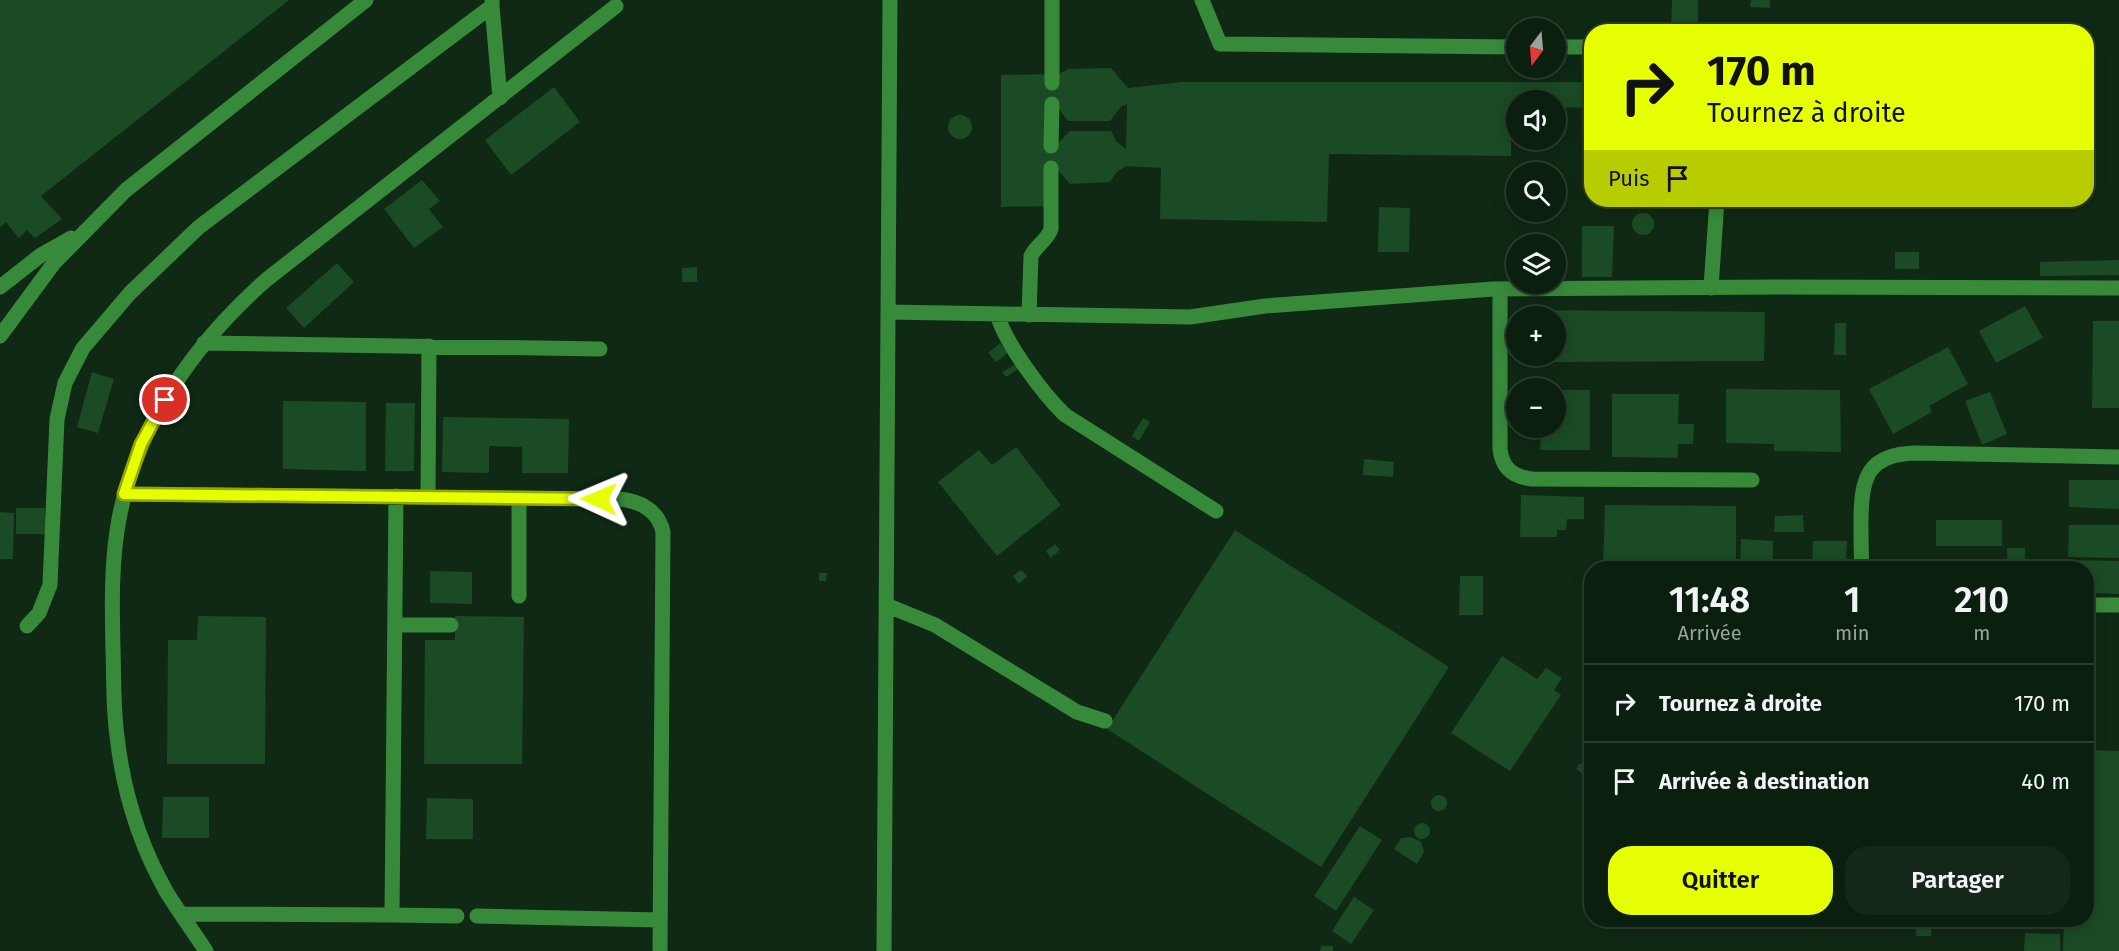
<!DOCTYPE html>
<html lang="fr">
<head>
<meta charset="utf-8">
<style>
  :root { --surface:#0b1f0f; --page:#142718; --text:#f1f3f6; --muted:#9aa29e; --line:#2b3d2f; --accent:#e6ff03 }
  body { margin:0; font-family:"Fira Sans",sans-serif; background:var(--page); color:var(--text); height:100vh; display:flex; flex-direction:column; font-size:22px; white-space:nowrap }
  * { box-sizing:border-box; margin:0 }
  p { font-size:20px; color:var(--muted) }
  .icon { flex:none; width:33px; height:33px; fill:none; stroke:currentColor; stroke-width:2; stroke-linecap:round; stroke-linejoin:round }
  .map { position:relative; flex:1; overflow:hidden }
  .panel { position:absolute; left:1584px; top:561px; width:510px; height:366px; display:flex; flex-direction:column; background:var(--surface); border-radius:24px; box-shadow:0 3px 15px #0003,0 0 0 2px var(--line) }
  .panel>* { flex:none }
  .banner { position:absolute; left:1584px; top:24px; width:510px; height:183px; border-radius:24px; box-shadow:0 3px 15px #0003,0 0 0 2px var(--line); background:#e6ff03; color:#111; overflow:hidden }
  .needle { width:39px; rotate:196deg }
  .tools { position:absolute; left:1506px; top:18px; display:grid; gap:12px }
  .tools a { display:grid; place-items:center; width:60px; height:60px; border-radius:50%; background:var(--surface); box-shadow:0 3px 15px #0003,0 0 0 2px var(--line); font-size:30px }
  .pin { position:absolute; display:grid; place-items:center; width:51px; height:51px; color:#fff; margin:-26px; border:3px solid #fff; border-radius:50%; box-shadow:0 2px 6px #0007 }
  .me { position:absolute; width:66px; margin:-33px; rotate:271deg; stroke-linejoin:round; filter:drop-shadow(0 0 4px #0008) }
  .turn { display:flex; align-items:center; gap:21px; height:126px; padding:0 24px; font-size:27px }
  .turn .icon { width:78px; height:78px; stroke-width:2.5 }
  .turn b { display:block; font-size:42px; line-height:51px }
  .then { display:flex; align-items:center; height:57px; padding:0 24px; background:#0003; gap:12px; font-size:22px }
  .eta { display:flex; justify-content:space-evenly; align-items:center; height:102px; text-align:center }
  .eta b { font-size:36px; font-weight:600; line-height:42px }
  .primary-button { display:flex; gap:12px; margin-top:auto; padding:12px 24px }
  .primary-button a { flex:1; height:69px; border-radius:24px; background:var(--accent); color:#111; font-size:24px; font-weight:600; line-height:69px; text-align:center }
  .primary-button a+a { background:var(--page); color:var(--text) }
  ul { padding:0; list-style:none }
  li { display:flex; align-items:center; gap:18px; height:78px; padding:0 24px; border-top:2px solid var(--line) }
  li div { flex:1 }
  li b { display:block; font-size:22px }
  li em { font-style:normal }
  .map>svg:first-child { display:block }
  .building { fill:#1a4b24; fill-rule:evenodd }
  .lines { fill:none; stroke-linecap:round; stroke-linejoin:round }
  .minor { stroke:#388a3b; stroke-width:15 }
  .route-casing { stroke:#96a602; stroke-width:15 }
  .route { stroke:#e6ff03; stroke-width:10 }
</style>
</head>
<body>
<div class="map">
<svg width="2119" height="951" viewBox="0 0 2119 951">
  <rect width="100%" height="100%" fill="#0f2914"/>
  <path class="building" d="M0,0H289L41,196L62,219L35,238L27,230L19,238L6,222L0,227Z
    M1672,0H1698V32H1671Z
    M1751,0H1770V8L1750,7Z
    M1111,68L1128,88L1182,82H1592V108L1556,107V100H1516V107H1511V156L1329,154L1327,222L1160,219L1161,168L1126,166L1117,172L1110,182L1070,184L1054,166L1045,206L1001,207V75L1059,74L1069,69ZM1054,102L1068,121H1110L1121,107L1127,104L1126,149L1117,142L1111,131H1070L1053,148Z
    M554,87L580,122L511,175L485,140Z
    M948 127a12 12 0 1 1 24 0a12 12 0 1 1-24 0Z
    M422,180L440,201L429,209L443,227L414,248L384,209Z
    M1647,200H1672V202L1647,201Z
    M1379,207L1410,208L1409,252H1378Z
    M1632 224a11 11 0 1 1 22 0a11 11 0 1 1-22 0Z
    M1582,226H1614L1612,277H1582Z
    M1895,252H1919V269H1895Z
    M2119,260V275L2040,276V262Z
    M337,263L354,282L304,328L286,308Z
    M697,267V282H682V268Z
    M2025,306L2043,338L1996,363L1979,331Z
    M1523,310L1765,312L1764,361L1551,362V359L1524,360V356H1556V316H1523Z
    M2093,321H2119V408H2092Z
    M1835,323H1846V355H1834Z
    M1000,343L1008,353L996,362L988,353Z
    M1948,347L1968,384L1929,406L1932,412L1893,434L1869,389Z
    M1017,363L1021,367L1006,377L1002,372Z
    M92,372L114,379L98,433L77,427Z
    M1726,389L1840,390L1841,452L1774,451V444L1726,443Z
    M1556,390H1590V450H1540L1541,428H1556Z
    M1990,392L2007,434L1982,445L1965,401Z
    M1612,394H1679L1678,424H1694L1693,444H1678V458L1612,457Z
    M283,401L366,402V471L283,469Z
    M386,403H415L414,471H385Z
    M443,417L569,419L568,473H522V447L489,446V473L442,472Z
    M1143,418L1150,422L1139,441L1132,436Z
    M1016,447L1061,505L997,556L938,482L979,450L992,465Z
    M1364,459L1394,462L1393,477L1363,475Z
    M2069,480H2119V509L2069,507Z
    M1521,495L1584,497V519H1567L1566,530H1557V537H1520Z
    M1605,505L1736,506V568H1603Z
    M16,508H45V534H16Z
    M0,512L14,513L13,559H0Z
    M1803,515L1804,532H1774L1775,516Z
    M1936,520H2002V546H1936Z
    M2069,525H2119V558L2068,557Z
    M1235,530L1449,667L1321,867L1107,729Z
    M1741,539L1773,541V568H1740Z
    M1813,541H1847L1846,568H1812Z
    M1055,544L1060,550L1051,558L1046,551Z
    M2007,548H2025V568H2007Z
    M2068,560L2119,561V594L2086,593V568H2068Z
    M1021,570L1027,576L1019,584L1013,576Z
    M430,571L472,572V604L430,603Z
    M819,573H827L826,581H819Z
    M1460,576H1483V615H1459Z
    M198,616L266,617L265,764H167L168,640H197Z
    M455,616L524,617L522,764H424L425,640H455Z
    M1502,656L1537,679L1546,668L1562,678L1554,690L1561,695L1510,771L1451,733Z
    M2086,750L2119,751V951H2063L2064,920H2086Z
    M1580,763L1588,769L1583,774L1576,769Z
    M1431 803a8 8 0 1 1 16 0a8 8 0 1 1-16 0Z
    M163,797H209V838H162Z
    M427,798L473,799V839H426Z
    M1414 831a8 8 0 1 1 16 0a8 8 0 1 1-16 0Z
    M1360,826L1382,840L1336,911L1314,896Z
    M1411,837L1421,842L1424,852L1417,864L1394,849L1401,838Z
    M1354,897L1374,910L1351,944L1332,931Z
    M1916,929H1931V936H1916Z
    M2025,933L2060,934V951H2024Z
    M1321,946H1333V951H1320Z"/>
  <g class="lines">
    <path class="minor" d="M1202,0L1220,44L1516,47
      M492,6L500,98
      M1556,47H1592
      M1052,83V0
      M1051,146L1052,104
      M0,287L41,255L71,238
      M1711,288L1717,200
      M1500,289V449C1502,468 1513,477 1532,479L1752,480
      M888,312L1190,317L1265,306L1493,289L1774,287L2119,288
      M997,314C1005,343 1043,394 1065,415L1216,511
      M1029,315L1031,256C1036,245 1047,241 1051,229V168
      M0,336L54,263L126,190L366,0
      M204,343L600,349
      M125,494L619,499C640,501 658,510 663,532L660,951
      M428,496L429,346
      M519,498V596
      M1862,568C1861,553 1861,537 1861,521C1861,477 1868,454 1916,453L2119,457
      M886,605L935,625L1077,712L1105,721
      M2086,605H2119
      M395,625H451
      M27,626L39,613L50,585L57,419L65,383L83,348L130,293L199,227L492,6V0
      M182,914L392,915L396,496
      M392,915L457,916
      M477,916L660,920
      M206,951C193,931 178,911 166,891C139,843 123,790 117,736C113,707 114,678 113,650C112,607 111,561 119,519C137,424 195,343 266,280L616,6
      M884,951L890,0"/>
  </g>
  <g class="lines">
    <g class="route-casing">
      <path id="route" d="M165,400L141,444L124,494L599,499"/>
    </g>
    <use href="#route" class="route"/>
  </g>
</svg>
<div class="tools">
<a><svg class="needle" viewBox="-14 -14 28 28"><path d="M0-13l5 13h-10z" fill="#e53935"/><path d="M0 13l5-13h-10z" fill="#9aa29e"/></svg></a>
<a><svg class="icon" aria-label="sound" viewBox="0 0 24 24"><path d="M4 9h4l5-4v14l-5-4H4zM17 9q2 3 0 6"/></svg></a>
<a><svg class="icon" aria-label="search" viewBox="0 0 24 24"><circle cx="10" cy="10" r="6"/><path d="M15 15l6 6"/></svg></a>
<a><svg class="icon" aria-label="layers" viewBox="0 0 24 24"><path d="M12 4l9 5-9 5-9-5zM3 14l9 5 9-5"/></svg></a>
<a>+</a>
<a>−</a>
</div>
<div class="pin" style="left:165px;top:400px;background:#d93025"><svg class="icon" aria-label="arrive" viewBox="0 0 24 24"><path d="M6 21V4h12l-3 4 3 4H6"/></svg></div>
<svg class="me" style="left:599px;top:499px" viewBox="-20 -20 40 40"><path d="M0-17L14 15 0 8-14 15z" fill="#e6ff03" stroke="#fff" stroke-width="4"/></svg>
<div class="banner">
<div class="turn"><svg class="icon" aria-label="right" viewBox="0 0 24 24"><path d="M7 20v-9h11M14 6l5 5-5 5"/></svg><div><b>170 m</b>Tournez à droite</div></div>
<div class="then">Puis<svg class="icon" aria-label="arrive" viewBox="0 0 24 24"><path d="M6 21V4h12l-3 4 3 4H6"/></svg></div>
</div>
<section class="panel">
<div class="eta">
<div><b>11:48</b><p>Arrivée</p></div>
<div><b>1</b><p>min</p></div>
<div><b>210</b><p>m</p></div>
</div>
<ul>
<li><svg class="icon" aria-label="right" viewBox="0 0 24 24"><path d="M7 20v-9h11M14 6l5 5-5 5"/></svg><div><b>Tournez à droite</b></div><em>170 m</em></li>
<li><svg class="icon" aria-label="arrive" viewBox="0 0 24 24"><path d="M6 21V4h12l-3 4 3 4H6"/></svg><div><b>Arrivée à destination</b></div><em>40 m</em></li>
</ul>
<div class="primary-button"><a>Quitter</a><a>Partager</a></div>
</section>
</div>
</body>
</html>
